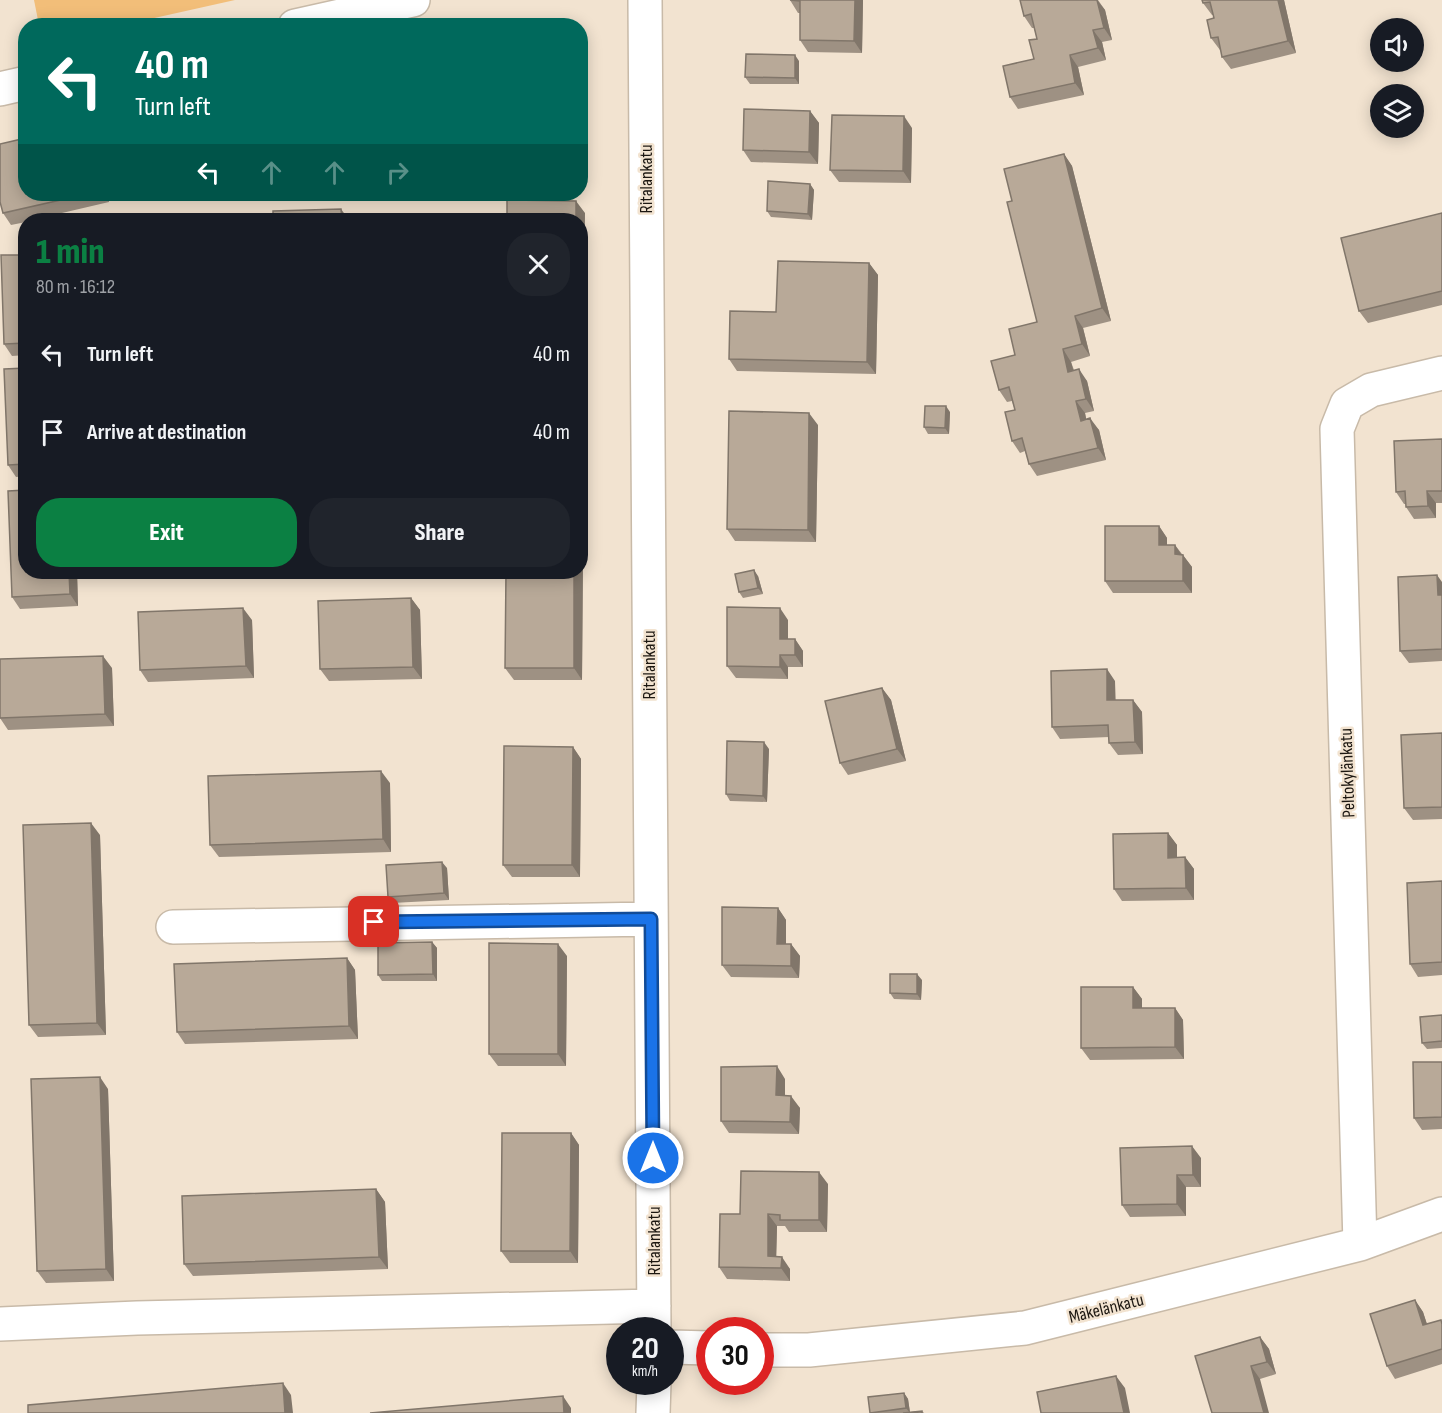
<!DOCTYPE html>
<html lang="en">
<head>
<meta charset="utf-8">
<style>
  :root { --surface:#171b24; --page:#20242c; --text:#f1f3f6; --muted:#9ea1a6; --accent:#0b8043 }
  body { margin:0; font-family:"Sofia Sans Condensed",sans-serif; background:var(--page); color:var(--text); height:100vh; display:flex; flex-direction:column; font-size:22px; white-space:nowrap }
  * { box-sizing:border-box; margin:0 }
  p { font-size:20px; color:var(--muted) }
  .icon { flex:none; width:33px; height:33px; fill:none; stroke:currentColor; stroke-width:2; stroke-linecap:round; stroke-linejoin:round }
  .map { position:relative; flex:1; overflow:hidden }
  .panel { position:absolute; left:18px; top:213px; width:570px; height:366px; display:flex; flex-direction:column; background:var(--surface); border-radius:24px; box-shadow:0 3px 15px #0003 }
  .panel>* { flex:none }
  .banner { position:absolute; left:18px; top:18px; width:570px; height:183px; border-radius:24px; box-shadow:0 3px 15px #0003; background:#00695c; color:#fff; overflow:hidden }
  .controls { position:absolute; left:1370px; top:18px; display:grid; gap:12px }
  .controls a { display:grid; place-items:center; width:54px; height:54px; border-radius:50%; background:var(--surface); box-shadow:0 3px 15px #0003; font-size:30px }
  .speed { position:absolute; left:606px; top:1317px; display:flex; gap:12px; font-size:30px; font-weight:700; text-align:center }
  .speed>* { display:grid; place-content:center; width:78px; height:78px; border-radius:50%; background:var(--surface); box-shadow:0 3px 15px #0003; line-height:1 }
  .speed small { font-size:15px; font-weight:400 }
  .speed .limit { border:9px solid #d22; background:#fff; color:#111 }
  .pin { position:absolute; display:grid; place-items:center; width:51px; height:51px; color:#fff; margin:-26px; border-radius:12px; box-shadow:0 3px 9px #0006 }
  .me { position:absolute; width:66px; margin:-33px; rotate:0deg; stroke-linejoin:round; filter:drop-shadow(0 0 4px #0008) }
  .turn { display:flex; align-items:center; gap:21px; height:126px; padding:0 18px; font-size:27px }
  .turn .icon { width:78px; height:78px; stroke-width:2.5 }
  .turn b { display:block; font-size:42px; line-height:51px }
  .lanes { display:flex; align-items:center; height:57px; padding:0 18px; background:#0003; justify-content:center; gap:30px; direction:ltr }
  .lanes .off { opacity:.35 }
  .round { display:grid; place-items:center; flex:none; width:63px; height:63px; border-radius:24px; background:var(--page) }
  .head { display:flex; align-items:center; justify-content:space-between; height:102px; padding:0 18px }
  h1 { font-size:36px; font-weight:800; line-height:45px; color:var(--accent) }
  .cta { display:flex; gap:12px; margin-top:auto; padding:12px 18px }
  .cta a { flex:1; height:69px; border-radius:24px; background:var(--accent); color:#fff; font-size:24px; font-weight:800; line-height:69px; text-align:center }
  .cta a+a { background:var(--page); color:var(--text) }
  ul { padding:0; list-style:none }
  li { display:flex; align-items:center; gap:18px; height:78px; padding:0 18px }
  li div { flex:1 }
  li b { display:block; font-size:22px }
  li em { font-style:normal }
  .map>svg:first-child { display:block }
  .green { fill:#f2be79 }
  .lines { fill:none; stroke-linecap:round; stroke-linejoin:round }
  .minor-casing { stroke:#c8baa8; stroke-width:36 }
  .minor { stroke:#fff; stroke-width:33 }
  .wall { fill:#9e9183 }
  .shaded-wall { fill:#81766a }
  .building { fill:#b8a998; stroke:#81766a; stroke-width:1.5 }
  .route-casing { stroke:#114b97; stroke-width:15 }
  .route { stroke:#1a73e8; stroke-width:10 }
  .labels { text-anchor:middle; stroke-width:5; stroke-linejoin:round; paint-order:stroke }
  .street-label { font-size:18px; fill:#1c1711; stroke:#f2e3d0 }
</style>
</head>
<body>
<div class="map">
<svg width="1442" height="1413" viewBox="0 0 1442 1413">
  <rect width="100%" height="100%" fill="#f2e3d0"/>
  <path class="green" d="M34,0H235L123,25H39Z"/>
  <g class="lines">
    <g class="minor-casing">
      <path id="minor" d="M645,0L654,1330
        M295,26L413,0
        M0,89L26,83
        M173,927L651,919
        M1360,1244L1337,429L1347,404L1371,390L1442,373
        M0,1324L137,1318L654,1306
        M670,1347L710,1348
        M760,1350H809L1025,1328L1360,1244L1442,1214
        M653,1413L654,1382"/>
    </g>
    <use href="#minor" class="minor"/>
  </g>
  <path class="wall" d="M790,0H863L862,53L808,52L800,40V13H798Z
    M1020,0H1098L1105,10L1112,40L1102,42L1106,60L1078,67L1084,95L1018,109L1010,97L1034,59L1037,39L1034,28H1032L1024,16Z
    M1202,0H1284L1296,53L1231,69L1222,57L1221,50H1220L1211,38L1214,18L1213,15H1212L1203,3Z
    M799,61V84H750L745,77Z
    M810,111L819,123L818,164L751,162L743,150Z
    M912,128L911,183L839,182L830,170Z
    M1064,154L1072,166L1111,321L1083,328L1090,356L1071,362L1074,370L1087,381L1094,411L1085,413L1086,419L1099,430L1106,460L1037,476L1029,464L1025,451L1020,453L1012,441L1015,410L1012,401L1007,402L999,390L1015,355L1037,322L1012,201Z
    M810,184L814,190L812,220L771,217L767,211Z
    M26,194H107L109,202L32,220H26V222L11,225L3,213Z
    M127,194H143L129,197Z
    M1442,213V305L1368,323L1359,311Z
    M26,255V355L12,356L4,344Z
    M869,263L878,275L876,374L737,371L729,359Z
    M26,368V476L16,477L8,465Z
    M950,412L949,434H928L924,427Z
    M818,425L816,542L735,541L727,529Z
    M1442,439V503H1436V518L1414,519L1406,507V504H1404L1396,492Z
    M1159,526L1167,538V545H1175L1192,567V593H1113L1105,581Z
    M583,555L582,680H514L505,668Z
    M77,572L78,606L20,609L12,597Z
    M758,576L763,594L743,598L739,592Z
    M1442,582V661L1409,663L1400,651Z
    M411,598L420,610L422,679L329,681L320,669Z
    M252,620L254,678L148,682L140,670Z
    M788,620V639H795L803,651V667H788V679L736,678L727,666Z
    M0,659L112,668L114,726L8,730L0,718Z
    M1115,681V700H1133L1142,712L1143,754L1118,755L1109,743V737L1060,739L1052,727Z
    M882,688L891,700L906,761L848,775L840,763Z
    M1442,733V819L1413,820L1404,808Z
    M573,747L581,759L580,877H512L503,865Z
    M769,749L767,802L730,801L726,794Z
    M390,783L391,852L219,857L210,845Z
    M1168,833L1177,845V857H1185L1194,869V900L1122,901L1114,889Z
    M100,835L106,1035L38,1037L29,1025Z
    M447,868L449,900L392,903L388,897Z
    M1442,882V975L1418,977L1410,964Z
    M778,908L786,920V944H791L800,956L799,978L731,977L722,965Z
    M432,942L437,948V981H382L378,975Z
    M567,956L566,1066H498L489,1054Z
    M347,958L355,970L358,1039L185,1044L177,1032Z
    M922,980L921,1000L894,999L890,993Z
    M1133,987L1142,999V1008H1175L1183,1020L1184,1059L1090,1060L1081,1048Z
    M1442,1015V1048L1427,1049L1422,1043Z
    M1442,1062V1129L1422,1130L1414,1118Z
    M785,1079V1096L800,1108L799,1134L729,1133L721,1121Z
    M108,1089L114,1281L46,1283L37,1271Z
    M571,1133L579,1145L578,1263H510L501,1251Z
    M1201,1158V1187H1186V1216L1130,1217L1122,1205Z
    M828,1184L827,1232H789L785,1226H777L776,1256L790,1269V1281L727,1279L719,1267L740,1214Z
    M376,1189L385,1202L388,1269L193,1276L184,1264Z
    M1415,1300L1423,1312L1427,1324L1441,1320L1442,1322V1364L1395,1379L1387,1366Z
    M1260,1337L1269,1349L1276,1374L1260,1379L1212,1413Z
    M904,1393L908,1399L910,1412L922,1411L924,1413H870Z"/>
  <path class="shaded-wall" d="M855,0H863L862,53L854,41Z
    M1097,0L1105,10L1112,40L1104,28Z
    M1278,0H1284L1296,53L1288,41Z
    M1093,30L1102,42L1106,60L1098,48Z
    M795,55L799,61V84L795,78Z
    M1070,55L1078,67L1084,95L1075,83Z
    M810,111L819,123L818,164L809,152Z
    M904,116L912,128L911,183L903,171Z
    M1064,154L1072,166L1111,321L1102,308Z
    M810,184L814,190L812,220L808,214Z
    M103,194H107L109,202Z
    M576,201L585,213L584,338L580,333V220H576Z
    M341,209L349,220H342Z
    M869,263L878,275L876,374L867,362Z
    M1075,316L1083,328L1090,356L1082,344Z
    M1063,349L1071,362L1077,384L1068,372Z
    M1079,369L1087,381L1094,411L1086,399Z
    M1076,401L1085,413L1089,433L1081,421Z
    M946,406L950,412L949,434L945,428Z
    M809,413L818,425L816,542L808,530Z
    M1090,418L1099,430L1106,460L1098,448Z
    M1427,491L1436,503V518L1428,506Z
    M1159,526L1167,538V557L1159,545Z
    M1175,545L1183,557L1175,554Z
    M580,552L583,555L582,680L574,668V572H580Z
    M1183,555L1192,567V593L1183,581Z
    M754,570L758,576L763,594L758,588Z
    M69,572H77L78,606L70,594Z
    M1437,575L1442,582V601L1438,595Z
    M411,598L420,610L422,679L413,667Z
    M243,608L252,620L254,678L246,666Z
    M780,608L788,620V651L780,639Z
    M795,639L803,651V667L795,655Z
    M780,655L788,667V679L780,667Z
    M103,656L112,668L114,726L105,714Z
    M1107,669L1115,681L1116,712L1107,700Z
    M882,688L891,700L906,761L897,749Z
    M1133,700L1142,712L1143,754L1135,742Z
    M764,742L769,749L767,802L763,796Z
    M573,747L581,759L580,877L572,865Z
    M381,771L390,783L391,852L383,839Z
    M91,823L100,835L106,1035L97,1023Z
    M1168,833L1177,845V870L1168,858Z
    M1185,857L1194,869V900L1186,888Z
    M442,862L447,868L449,900L444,893Z
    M778,908L786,920V956L777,944Z
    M432,942L437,948V981L433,974Z
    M558,944L567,956L566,1066L558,1054Z
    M791,944L800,956L799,978L791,966Z
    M347,958L355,970L358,1039L349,1026Z
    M917,974L922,980L921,1000L917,994Z
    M1133,987L1142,999V1020L1133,1008Z
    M1175,1008L1183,1020L1184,1059L1175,1047Z
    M777,1066L785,1079V1107L776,1095Z
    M100,1077L108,1089L114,1281L106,1269Z
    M791,1096L800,1108L799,1134L790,1122Z
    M571,1133L579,1145L578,1263L570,1251Z
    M1192,1146L1201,1158V1187L1193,1175Z
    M819,1172L828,1184L827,1232L819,1220Z
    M1177,1175L1186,1187V1216L1177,1204Z
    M376,1189L385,1202L388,1269L379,1257Z
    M768,1214L777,1226L776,1268L768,1256Z
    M782,1257L790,1269V1281L781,1268Z
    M1415,1300L1423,1312L1431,1337L1423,1325Z
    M1260,1337L1269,1349L1276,1374L1267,1362Z
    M1251,1366L1260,1379L1269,1413H1264Z
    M1116,1376L1125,1388L1130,1413H1124Z
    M283,1383L291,1395L293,1413H285Z
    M904,1393L908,1399L910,1413L906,1408Z
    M563,1396L571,1408V1413H564Z"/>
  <path class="building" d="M790,0H855L854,41L800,40V1Z
    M1020,0H1097L1104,28L1093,30L1098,48L1070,55L1075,83L1010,97L1003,66L1034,59L1029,40L1037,39L1031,14L1024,16Z
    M1202,0H1278L1288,41L1222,57L1218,37L1211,38L1207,20L1214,18L1210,2L1203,3Z
    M746,54L795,55V78L745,77Z
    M744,109L810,111L809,152L743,150Z
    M832,115L904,116L903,171L830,170Z
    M26,138V194H87L3,213L0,202V144Z
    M1064,154L1102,308L1075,316L1082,344L1063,349L1068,372L1079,369L1086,399L1076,401L1081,421L1090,418L1098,448L1029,464L1022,438L1012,441L1005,412L1015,410L1009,387L999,390L991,361L1015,355L1009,329L1037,322L1007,202L1012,201L1004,169Z
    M768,181L810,184L808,214L767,211Z
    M507,200L576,201V220H507Z
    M341,209L342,220H273V211Z
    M1442,213V291L1359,311L1341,238Z
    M1,255H26V343L4,344Z
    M778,261L869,263L867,362L729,359L730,311L776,312Z
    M26,368V464L8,465L4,369Z
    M925,406H946L945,428L924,427Z
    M729,411L809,413L808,530L727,529Z
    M1442,439V491H1427L1428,506L1406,507L1405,491L1396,492L1394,441Z
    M26,490V572H69L70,594L12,597L8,491Z
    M1105,526H1159V545H1175V554L1183,555V581H1105Z
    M754,570L758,588L739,592L735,574Z
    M506,572H574V668H505Z
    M1437,575L1438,595H1442V649L1400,651L1398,577Z
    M411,598L413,667L320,669L318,601Z
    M727,607L780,608V639H795V655H780V667L727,666Z
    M243,608L246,666L140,670L138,612Z
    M103,656L105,714L0,718V659Z
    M1107,669V700H1133L1135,742L1109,743L1108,725L1052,727L1051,671Z
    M882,688L897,749L840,763L825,701Z
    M1442,733V807L1404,808L1401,735Z
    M727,741L764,742L763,796L726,794Z
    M504,746L573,747L572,865H503Z
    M381,771L383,839L210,845L208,776Z
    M91,823L97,1023L29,1025L23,825Z
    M1168,833V858L1185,857L1186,888L1114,889L1113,834Z
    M442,862L444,893L388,897L386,865Z
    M1442,881V962L1410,964L1407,883Z
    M722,907L778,908L777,944H791V966L722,965Z
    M432,942L433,974L378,975V943Z
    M489,943L558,944V1054H489Z
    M347,958L349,1026L177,1032L174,964Z
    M890,974H917V994L890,993Z
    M1081,987H1133V1008H1175V1047L1081,1048Z
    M1442,1015V1041L1422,1043L1420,1017Z
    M1413,1062H1442V1117L1414,1118Z
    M777,1066L776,1095L791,1096L790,1122L721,1121V1067Z
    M100,1077L106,1269L37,1271L31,1079Z
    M502,1133H571L570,1251H501Z
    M1192,1146L1193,1175H1177V1204L1122,1205L1120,1148Z
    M741,1171L819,1172V1220H780V1215L768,1214V1256L782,1257L781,1268L719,1267L720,1214H740Z
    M376,1189L379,1257L184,1264L182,1196Z
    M1415,1300L1423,1325L1441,1320L1442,1324V1349L1387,1366L1370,1314Z
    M1260,1337L1267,1362L1251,1366L1264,1413H1212L1195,1356Z
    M1116,1376L1124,1413H1041L1037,1392Z
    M283,1383L285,1413H28V1405Z
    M904,1393L906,1408L870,1413L868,1397Z
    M563,1396L564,1413H370Z
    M922,1411V1413H903Z"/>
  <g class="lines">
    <g class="route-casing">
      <path id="route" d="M374,922L651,919L653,1158"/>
    </g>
    <use href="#route" class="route"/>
  </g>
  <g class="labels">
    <g class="street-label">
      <text transform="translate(646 179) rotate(-90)" y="6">Ritalankatu</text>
      <text transform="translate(649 665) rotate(-90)" y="6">Ritalankatu</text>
      <text transform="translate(1347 773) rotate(-92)" y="6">Peltokylänkatu</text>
      <text transform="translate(654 1241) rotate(-90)" y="6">Ritalankatu</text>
      <text transform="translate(1106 1308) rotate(-14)" y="6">Mäkelänkatu</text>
    </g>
  </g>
</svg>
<div class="controls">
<a><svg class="icon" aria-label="sound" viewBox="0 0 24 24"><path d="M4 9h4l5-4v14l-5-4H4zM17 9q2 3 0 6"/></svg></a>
<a><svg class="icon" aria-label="layers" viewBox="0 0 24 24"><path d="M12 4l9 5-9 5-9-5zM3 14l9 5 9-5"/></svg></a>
</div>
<div class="speed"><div>20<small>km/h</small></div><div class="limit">30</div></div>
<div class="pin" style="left:374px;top:922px;background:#d93025"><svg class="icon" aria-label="arrive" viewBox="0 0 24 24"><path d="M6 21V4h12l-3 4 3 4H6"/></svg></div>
<svg class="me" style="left:653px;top:1158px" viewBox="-20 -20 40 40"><circle r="17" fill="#1a73e8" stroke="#fff" stroke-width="3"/><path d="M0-11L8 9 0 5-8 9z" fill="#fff"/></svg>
<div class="banner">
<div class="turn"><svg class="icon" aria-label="left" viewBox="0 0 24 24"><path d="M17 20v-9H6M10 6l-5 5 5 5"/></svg><div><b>40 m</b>Turn left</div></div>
<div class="lanes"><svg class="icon" aria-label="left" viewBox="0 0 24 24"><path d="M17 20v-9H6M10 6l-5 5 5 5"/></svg><svg class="icon off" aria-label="ahead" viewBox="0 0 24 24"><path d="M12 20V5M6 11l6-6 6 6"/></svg><svg class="icon off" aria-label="ahead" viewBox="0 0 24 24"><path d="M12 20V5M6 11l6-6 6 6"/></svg><svg class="icon off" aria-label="right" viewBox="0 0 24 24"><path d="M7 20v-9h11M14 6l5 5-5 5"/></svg></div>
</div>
<section class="panel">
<div class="head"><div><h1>1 min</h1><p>80 m · 16:12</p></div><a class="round"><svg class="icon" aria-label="close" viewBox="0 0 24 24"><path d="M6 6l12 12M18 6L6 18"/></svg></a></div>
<ul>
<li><svg class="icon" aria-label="left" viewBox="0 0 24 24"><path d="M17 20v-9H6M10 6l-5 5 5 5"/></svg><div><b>Turn left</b></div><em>40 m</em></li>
<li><svg class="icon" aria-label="arrive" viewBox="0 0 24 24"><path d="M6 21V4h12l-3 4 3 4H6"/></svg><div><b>Arrive at destination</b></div><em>40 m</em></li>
</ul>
<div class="cta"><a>Exit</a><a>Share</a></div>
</section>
</div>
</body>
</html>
